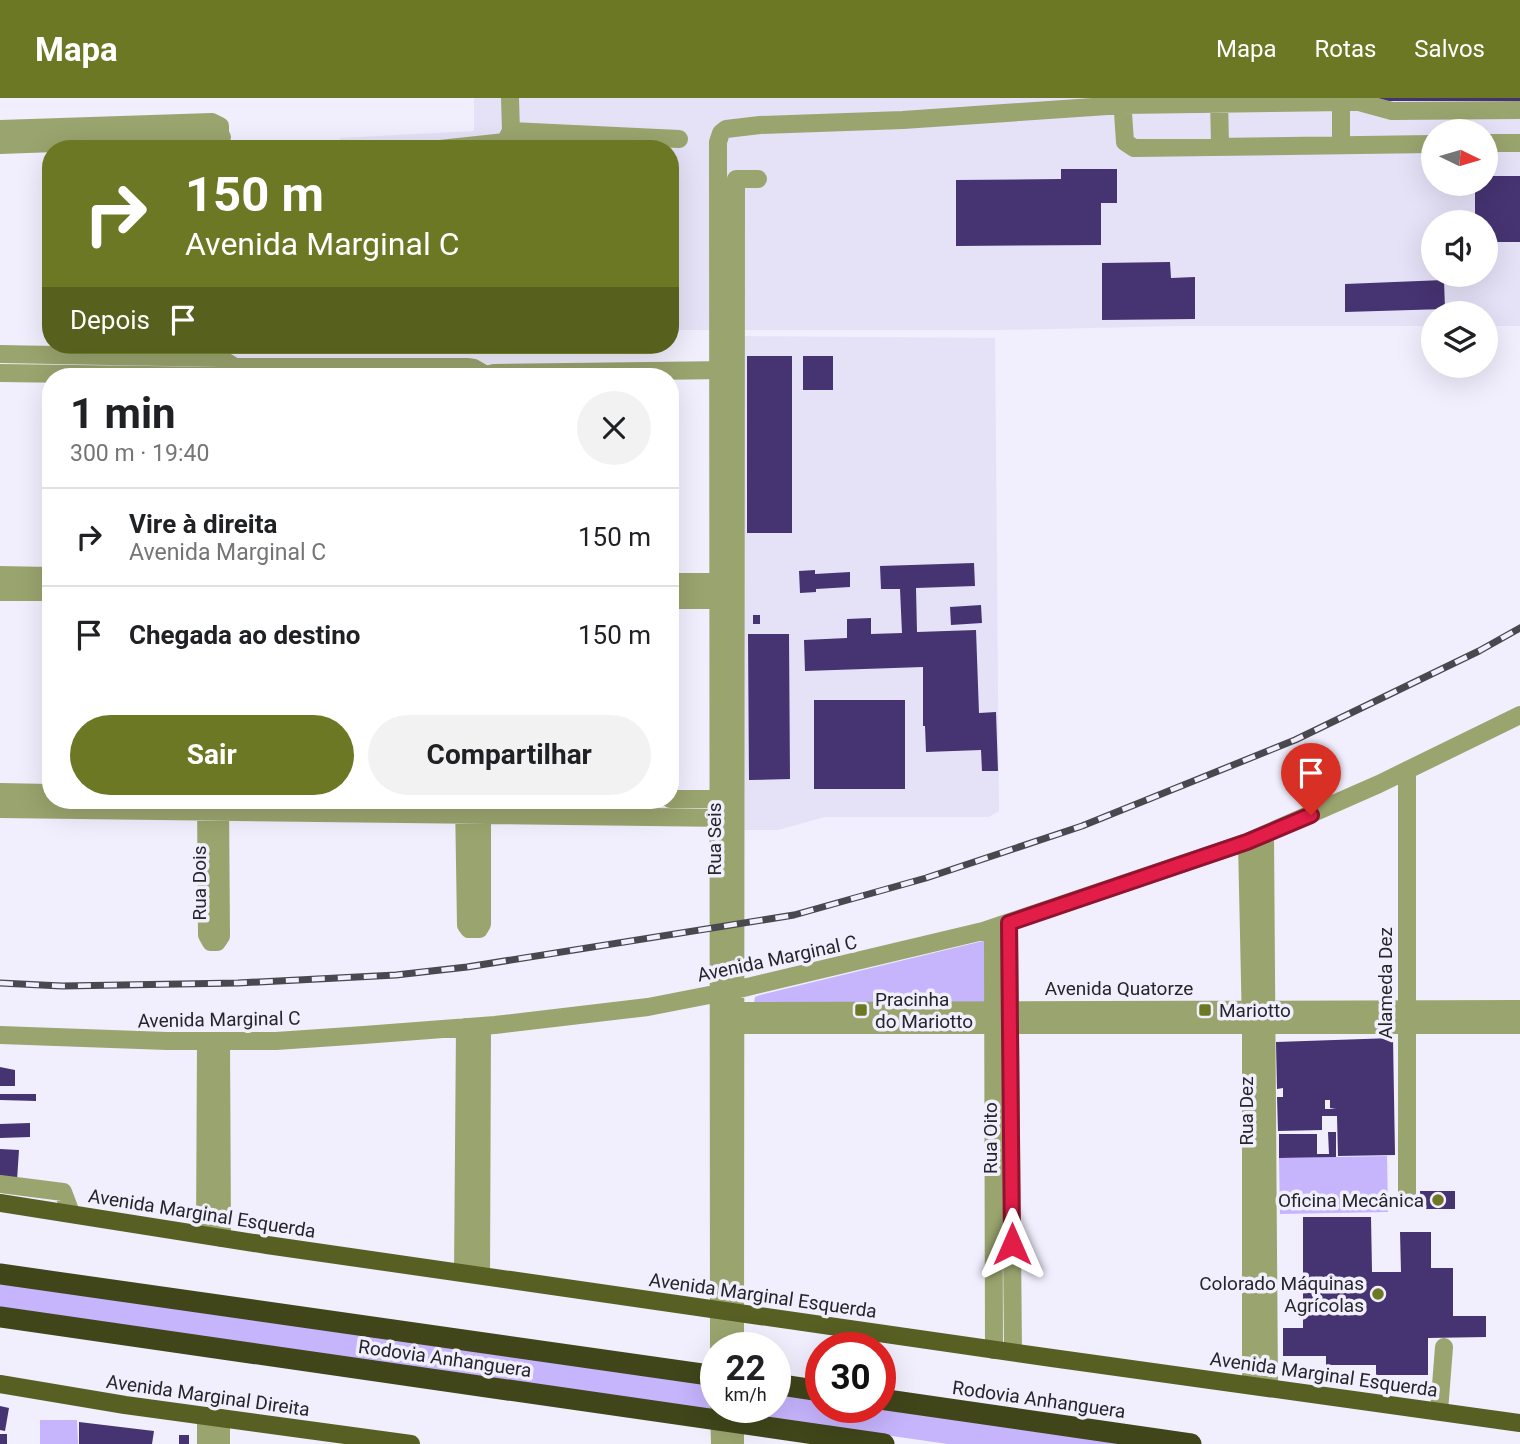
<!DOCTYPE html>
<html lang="pt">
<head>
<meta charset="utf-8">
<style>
  :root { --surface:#fff; --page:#f2f2f2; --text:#202124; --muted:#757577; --line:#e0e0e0; --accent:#6d7824 }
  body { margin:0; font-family:Roboto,sans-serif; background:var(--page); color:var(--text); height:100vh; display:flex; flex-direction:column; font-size:26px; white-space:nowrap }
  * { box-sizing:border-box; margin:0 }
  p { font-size:23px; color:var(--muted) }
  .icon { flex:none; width:38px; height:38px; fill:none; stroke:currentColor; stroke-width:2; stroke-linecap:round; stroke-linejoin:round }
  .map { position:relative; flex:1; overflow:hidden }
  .details { position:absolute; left:42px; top:270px; width:637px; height:441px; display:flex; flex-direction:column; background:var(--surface); border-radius:28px; box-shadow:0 7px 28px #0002 }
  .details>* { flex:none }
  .guide { position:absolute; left:42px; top:42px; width:637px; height:214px; border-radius:28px; box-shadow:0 7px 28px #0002; background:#6d7824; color:#fff; overflow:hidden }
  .needle { width:46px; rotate:95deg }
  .fabs { position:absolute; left:1421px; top:21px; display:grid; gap:14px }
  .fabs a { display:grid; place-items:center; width:77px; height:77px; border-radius:50%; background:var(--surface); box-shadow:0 7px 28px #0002; font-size:35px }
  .speed { position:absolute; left:700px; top:1234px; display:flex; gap:14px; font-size:35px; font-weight:700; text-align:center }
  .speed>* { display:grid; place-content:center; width:91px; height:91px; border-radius:50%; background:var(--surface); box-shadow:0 7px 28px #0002; line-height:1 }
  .speed small { font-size:18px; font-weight:400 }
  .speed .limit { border:10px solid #d22; background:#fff; color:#111 }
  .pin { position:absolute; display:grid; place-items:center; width:60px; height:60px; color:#fff; margin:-72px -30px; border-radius:50% 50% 50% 0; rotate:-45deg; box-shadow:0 0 7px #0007 }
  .pin .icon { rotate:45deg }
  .me { position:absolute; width:77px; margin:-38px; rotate:0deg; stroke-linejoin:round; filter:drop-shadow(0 0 5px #0008) }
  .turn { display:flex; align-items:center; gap:24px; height:147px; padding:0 28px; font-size:32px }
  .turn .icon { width:91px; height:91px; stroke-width:2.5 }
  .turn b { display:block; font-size:49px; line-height:60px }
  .then { display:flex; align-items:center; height:66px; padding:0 28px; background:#0003; gap:14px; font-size:26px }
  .round { display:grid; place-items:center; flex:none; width:74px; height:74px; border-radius:37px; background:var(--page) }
  .headline { display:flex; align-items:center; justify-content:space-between; height:119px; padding:0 28px }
  h1 { font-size:42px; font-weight:700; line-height:52px }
  .button { display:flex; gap:14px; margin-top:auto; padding:14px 28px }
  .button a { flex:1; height:80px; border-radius:42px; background:var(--accent); color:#fff; font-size:28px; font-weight:700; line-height:80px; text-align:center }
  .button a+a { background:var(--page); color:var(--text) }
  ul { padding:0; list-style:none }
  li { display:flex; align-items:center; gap:21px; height:98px; padding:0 28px; border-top:2px solid var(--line) }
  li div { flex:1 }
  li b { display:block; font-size:26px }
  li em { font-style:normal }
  header { display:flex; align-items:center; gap:42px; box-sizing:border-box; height:98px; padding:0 35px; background:var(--accent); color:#fff }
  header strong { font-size:33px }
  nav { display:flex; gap:38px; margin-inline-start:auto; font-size:24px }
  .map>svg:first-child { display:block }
  .built { fill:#e5e1f7; fill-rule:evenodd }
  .green { fill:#c6b4fd }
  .building { fill:#463372; fill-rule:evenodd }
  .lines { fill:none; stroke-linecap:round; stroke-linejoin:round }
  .minor { stroke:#9aa46e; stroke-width:18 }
  .major { stroke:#575f23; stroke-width:18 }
  .highway { stroke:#40461a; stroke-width:21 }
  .rail-casing { stroke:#49484f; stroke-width:7 }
  .rail { stroke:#f1eefd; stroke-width:4.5; stroke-dasharray:13; stroke-linecap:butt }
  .route-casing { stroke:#92132f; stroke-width:18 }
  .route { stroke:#e11d48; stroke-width:12 }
  .poi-dot { fill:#6d7824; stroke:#f1eefd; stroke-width:2.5 }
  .labels { text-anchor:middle; stroke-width:7; stroke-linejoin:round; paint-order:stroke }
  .street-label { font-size:19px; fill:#26252a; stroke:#f1eefd }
  .poi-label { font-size:19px; fill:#26252a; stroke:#f1eefd; text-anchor:start }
</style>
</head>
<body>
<header>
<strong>Mapa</strong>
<nav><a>Mapa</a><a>Rotas</a><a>Salvos</a></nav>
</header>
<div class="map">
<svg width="1520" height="1346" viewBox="0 0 1520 1346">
  <rect width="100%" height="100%" fill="#f1eefd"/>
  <path class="built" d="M474,0H1520V228H1486V215H1433V228H1178L1000,232H670V51H340V40L474,33ZM1433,33H1486V86H1433ZM1433,124H1486V177H1433Z
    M735,238L995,240L999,713L989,719H825L778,732H735Z"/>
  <path class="green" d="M987,842L988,908L754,905L755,899L760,897Z
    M1387,1058L1388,1114L1280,1116L1279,1060Z
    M0,1184L716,1287V1309H775V1295L821,1302V1309H872L1132,1346H948L0,1211Z
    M40,1322H77L78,1346H40Z"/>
  <path class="building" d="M1379,0H1520V3H1379Z
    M1061,71H1117V105H1101V147L956,148V82L1061,81Z
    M1486,78H1520V144H1486V124H1475V86H1486Z
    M1170,164L1171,180L1195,179V221L1102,222V165Z
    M1444,182L1445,211L1345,214V186Z
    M747,258H792V435H747Z
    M803,258H833V292H803Z
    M974,465L975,488L916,490L917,534L976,532L979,615L996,614L998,673H982L981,652L926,654L925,628H923V569L805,573L804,542L847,540V521L871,520V536L902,535L900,491H881L880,468Z
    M815,472V476L850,474V489L816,491V494L800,495L799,473Z
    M981,507L982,525L951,527L950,509Z
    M753,517H760V526H753Z
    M748,536H789L790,681L749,682Z
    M814,602H905V691H814Z
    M1393,940L1395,1057L1338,1058L1337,1018H1322V1032L1278,1033L1277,999H1283V990L1277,991L1276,944ZM1325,1002H1330V1010L1336,1011H1325Z
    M0,969L15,972V988H0Z
    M0,996H36V1003L0,1002Z
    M30,1025V1039L0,1040V1026Z
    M1328,1034H1336V1059L1279,1060V1036H1317V1056H1329Z
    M0,1051L19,1052L17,1082L0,1081Z
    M1420,1093H1455V1111H1420Z
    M1303,1119H1371L1372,1174H1401L1400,1134H1431V1170H1453V1218H1486V1239L1428,1240V1277H1376V1267H1326V1258H1283V1230H1303Z
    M0,1308L9,1310L5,1333L0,1332Z
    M79,1324L154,1333L152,1346H79Z
    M0,1336H7V1346H0Z
    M179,1337H189V1346H179Z"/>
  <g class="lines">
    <path class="minor" d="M1122,0L1125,44L1134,50L1433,46
      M1219,0L1220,47
      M1341,4V46
      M0,31L212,24L220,28V51
      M511,33L679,41
      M1486,45H1520
      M0,47L222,39
      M440,51L505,44L511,33L510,0
      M0,256L220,260L235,269
      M0,275L220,278L235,269H467L474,270L486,277L494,275L728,272
      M0,477L51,478
      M670,484H727
      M0,494H51
      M670,502H726
      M0,694L51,695
      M670,701H728
      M206,702L207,837L211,844H217L221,838L220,702
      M464,702L466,827L469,831H479L482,826V702
      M0,711L728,720
      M1265,737L1269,1289
      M1247,744L1251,929V1287
      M1009,825L1013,1254
      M993,830L994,1252
      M726,913L1520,911
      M724,927H1520
      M0,937L167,943H276L364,937L495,927L648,909L735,892L983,833L1247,744L1379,686L1520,617
      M221,943L222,1140
      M0,1086L63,1094L71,1115
      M1407,1098V672
      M205,1137L206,943
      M463,1175L465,929
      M481,1177L482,928
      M719,1250L718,44L721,35L726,31L760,27L903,22L1122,7L1346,4H1359L1392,13L1520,12
      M735,1250L736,81H758
      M719,1309L720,1346
      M735,1309V1346
      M1439,1313L1444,1249
      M206,1318V1346
      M221,1320V1346"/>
    <path class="major" d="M0,1105L267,1147L1052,1260L1520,1325
      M0,1286L125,1307L411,1346"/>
    <path class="highway" d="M0,1176L716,1278
      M0,1219L884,1346
      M775,1286L821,1293
      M880,1301L1191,1346"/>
    <g class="rail-casing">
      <path id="rail" d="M0,885L62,888L238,885L396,877L467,869L794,817L926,780L1082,728L1295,642L1479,553L1520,530"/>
    </g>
    <use href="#rail" class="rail"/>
  </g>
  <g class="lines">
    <g class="route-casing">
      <path id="route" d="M1012,1146L1009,825L1247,744L1311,717"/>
    </g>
    <use href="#route" class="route"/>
  </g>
  <g class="poi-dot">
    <rect x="854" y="905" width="14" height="14" rx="3.5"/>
    <rect x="1198" y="905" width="14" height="14" rx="3.5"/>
    <circle cx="1438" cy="1102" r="7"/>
    <circle cx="1378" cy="1196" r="7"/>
  </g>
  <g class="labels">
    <g class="street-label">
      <text transform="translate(714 741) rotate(-90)" y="7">Rua Seis</text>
      <text transform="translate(199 785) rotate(-90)" y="7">Rua Dois</text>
      <text transform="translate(777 860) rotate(-12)" y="7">Avenida Marginal C</text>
      <text transform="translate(1385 885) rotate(-90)" y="7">Alameda Dez</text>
      <text x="1119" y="897">Avenida Quatorze</text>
      <text transform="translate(219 921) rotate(-1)" y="7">Avenida Marginal C</text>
      <text transform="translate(1246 1013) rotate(-90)" y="7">Rua Dez</text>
      <text transform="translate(990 1040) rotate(-90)" y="7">Rua Oito</text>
      <text transform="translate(202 1115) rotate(9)" y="7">Avenida Marginal Esquerda</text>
      <text transform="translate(763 1197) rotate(8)" y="7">Avenida Marginal Esquerda</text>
      <text transform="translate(445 1260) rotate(8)" y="7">Rodovia Anhanguera</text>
      <text transform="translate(1324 1276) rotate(8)" y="7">Avenida Marginal Esquerda</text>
      <text transform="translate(208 1297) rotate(8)" y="7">Avenida Marginal Direita</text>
      <text transform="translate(1039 1301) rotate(8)" y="7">Rodovia Anhanguera</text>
    </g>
    <g class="poi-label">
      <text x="875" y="908">Pracinha<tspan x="875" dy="22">do Mariotto</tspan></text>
      <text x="1219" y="919">Mariotto</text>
      <text x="1424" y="1109" text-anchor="end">Oficina Mecânica</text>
      <text x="1364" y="1192" text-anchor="end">Colorado Máquinas<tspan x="1364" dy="22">Agrícolas</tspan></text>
    </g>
  </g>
</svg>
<div class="fabs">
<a><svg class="needle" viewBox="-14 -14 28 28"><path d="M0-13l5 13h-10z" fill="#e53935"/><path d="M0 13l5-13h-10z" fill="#757577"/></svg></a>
<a><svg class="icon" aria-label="sound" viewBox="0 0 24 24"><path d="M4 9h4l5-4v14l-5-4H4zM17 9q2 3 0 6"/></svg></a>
<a><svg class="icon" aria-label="layers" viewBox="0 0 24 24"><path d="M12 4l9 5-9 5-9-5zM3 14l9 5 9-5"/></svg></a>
</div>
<div class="speed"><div>22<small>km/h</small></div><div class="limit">30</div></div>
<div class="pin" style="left:1311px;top:717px;background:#d93025"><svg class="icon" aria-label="arrive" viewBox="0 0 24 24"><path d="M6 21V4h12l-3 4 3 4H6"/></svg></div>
<svg class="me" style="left:1012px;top:1146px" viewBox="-20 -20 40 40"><path d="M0-17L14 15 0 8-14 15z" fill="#e11d48" stroke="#fff" stroke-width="4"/></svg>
<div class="guide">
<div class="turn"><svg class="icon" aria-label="right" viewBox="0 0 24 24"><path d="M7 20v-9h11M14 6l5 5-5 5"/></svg><div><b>150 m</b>Avenida Marginal C</div></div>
<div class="then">Depois<svg class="icon" aria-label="arrive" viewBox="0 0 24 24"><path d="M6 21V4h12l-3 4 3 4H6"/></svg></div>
</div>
<section class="details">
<div class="headline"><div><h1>1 min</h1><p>300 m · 19:40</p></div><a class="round"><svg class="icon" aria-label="close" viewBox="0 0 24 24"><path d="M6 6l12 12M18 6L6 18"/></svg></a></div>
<ul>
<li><svg class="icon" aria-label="right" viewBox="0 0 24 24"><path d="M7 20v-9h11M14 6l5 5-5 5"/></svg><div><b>Vire à direita</b><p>Avenida Marginal C</p></div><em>150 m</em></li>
<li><svg class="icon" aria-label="arrive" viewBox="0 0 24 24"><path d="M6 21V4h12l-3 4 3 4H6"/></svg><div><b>Chegada ao destino</b></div><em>150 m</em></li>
</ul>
<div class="button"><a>Sair</a><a>Compartilhar</a></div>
</section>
</div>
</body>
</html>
